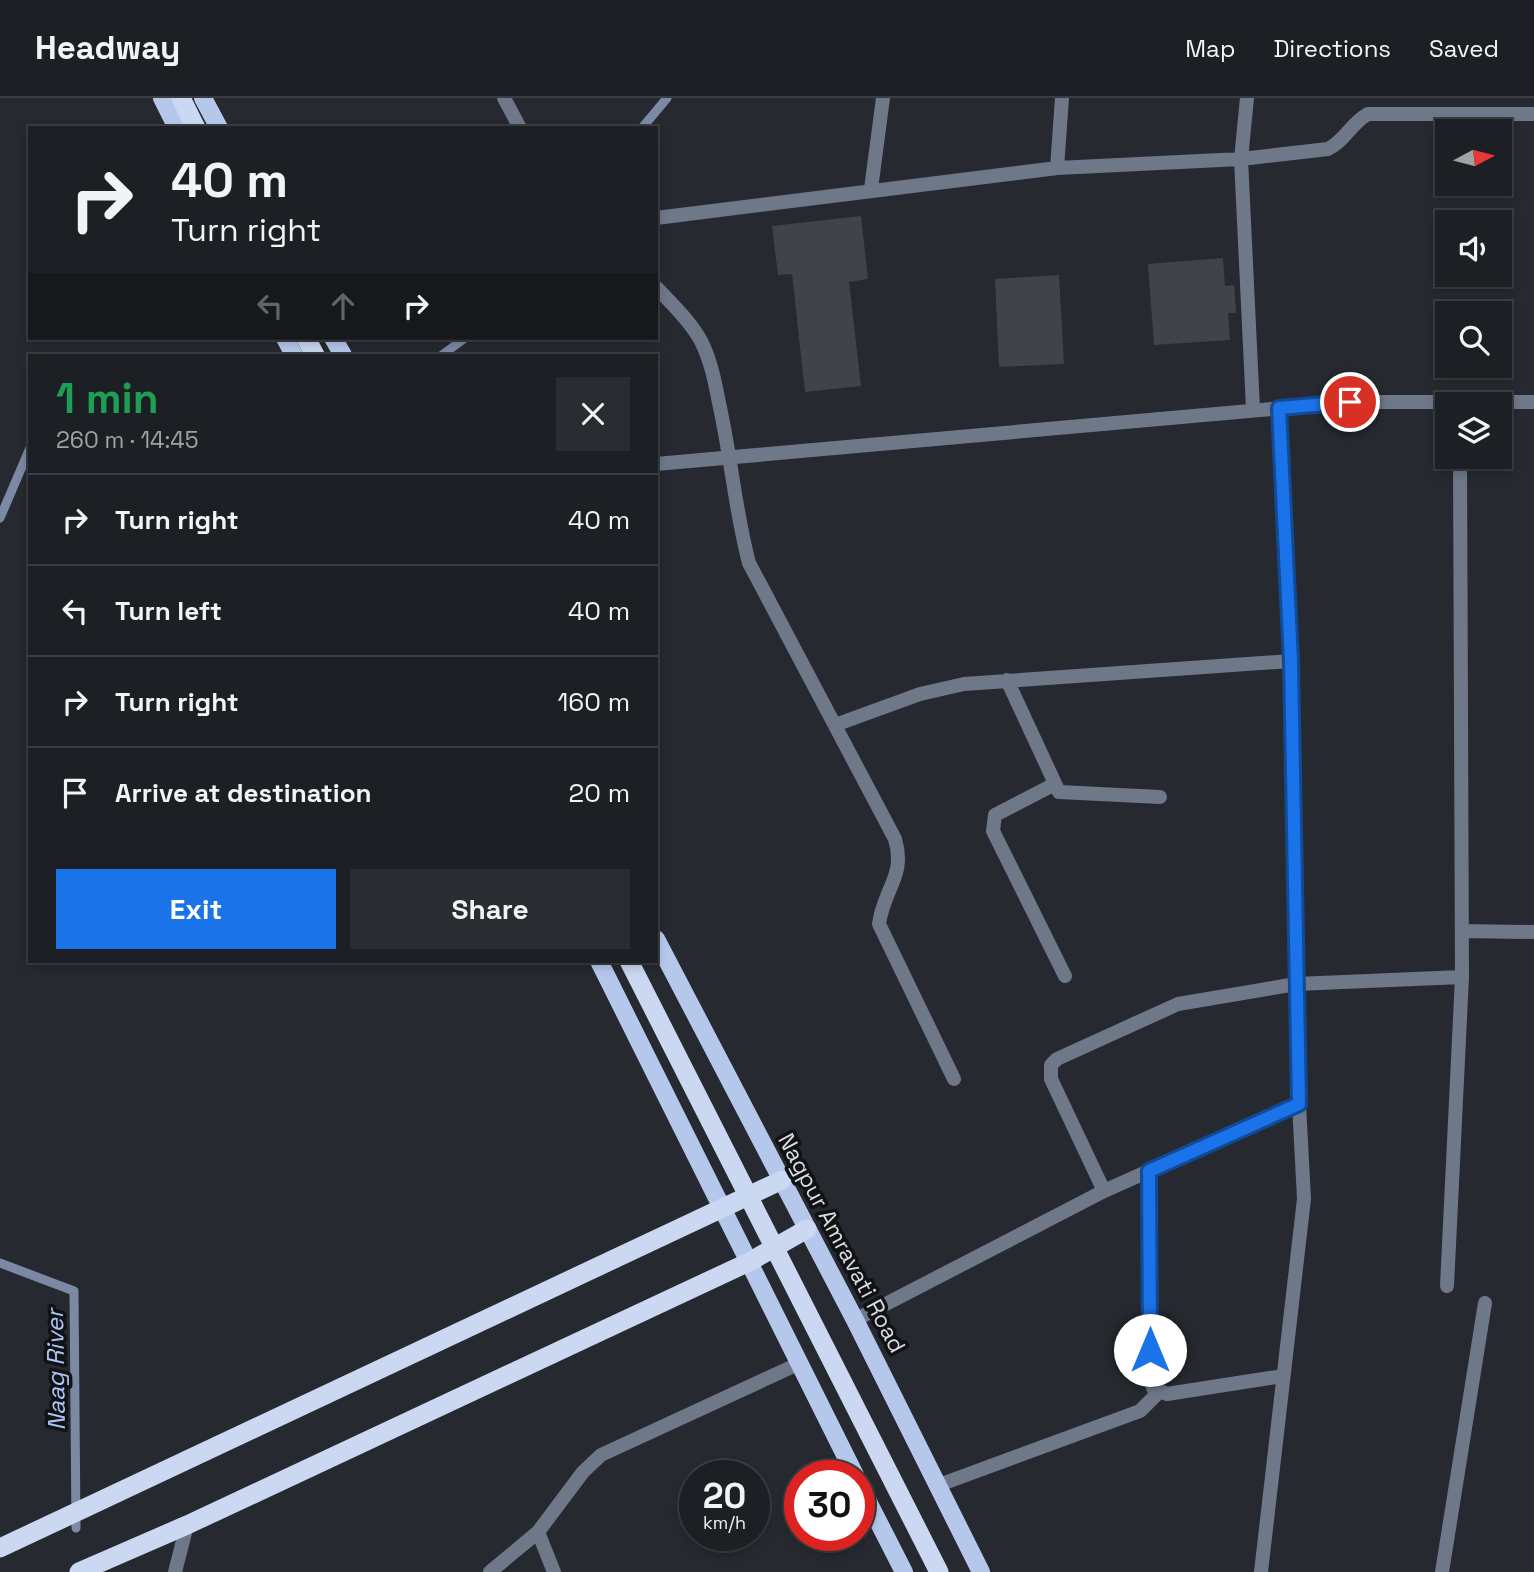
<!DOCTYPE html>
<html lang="en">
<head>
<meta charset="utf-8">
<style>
  :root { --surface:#1c1f23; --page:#292c30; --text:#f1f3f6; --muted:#a0a2a6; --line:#3a3d41; --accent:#1a73e8 }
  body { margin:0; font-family:"Space Grotesk",sans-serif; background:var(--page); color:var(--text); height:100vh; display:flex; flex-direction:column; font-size:26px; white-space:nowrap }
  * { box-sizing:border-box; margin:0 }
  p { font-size:23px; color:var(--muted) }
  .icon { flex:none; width:38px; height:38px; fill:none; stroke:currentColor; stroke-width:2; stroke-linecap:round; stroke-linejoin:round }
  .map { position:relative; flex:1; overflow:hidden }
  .panel { position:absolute; left:28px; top:256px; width:630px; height:609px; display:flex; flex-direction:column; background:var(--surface); border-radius:0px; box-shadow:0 4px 10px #0003,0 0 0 2px var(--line) }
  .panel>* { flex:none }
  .top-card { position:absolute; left:28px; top:28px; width:630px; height:214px; border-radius:0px; box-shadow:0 4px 10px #0003,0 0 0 2px var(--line); background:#1c1f23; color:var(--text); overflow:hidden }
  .needle { width:46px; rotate:83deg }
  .controls { position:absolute; left:1435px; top:21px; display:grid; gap:14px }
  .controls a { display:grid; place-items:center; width:77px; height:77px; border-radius:0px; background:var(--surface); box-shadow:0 4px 10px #0003,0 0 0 2px var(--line); font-size:35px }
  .speed { position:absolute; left:679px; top:1362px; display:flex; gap:14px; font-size:35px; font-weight:700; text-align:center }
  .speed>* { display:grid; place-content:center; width:91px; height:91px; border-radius:50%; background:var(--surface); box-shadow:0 4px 10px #0003,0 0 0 2px var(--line); line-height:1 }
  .speed small { font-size:18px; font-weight:400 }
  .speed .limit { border:10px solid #d22; background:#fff; color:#111 }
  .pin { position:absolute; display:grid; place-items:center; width:60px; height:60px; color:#fff; margin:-30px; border:4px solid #fff; border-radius:50%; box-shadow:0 2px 7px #0007 }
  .me { position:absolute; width:77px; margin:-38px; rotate:0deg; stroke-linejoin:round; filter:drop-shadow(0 0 5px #0008) }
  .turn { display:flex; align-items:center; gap:24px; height:147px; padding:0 28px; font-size:32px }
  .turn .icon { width:91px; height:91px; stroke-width:2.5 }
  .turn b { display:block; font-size:49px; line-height:60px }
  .lanes { display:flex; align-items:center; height:66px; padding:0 28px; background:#0003; justify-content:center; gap:35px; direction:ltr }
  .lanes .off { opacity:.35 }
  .round { display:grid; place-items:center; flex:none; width:74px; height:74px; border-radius:0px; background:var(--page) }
  .headline { display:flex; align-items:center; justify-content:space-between; height:119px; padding:0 28px }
  h1 { font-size:42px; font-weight:700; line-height:52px; color:#1e9e55 }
  .button { display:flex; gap:14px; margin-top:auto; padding:14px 28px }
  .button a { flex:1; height:80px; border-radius:0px; background:var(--accent); color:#fff; font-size:28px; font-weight:700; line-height:80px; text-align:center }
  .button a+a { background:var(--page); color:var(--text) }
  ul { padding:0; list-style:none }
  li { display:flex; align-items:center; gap:21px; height:91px; padding:0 28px; border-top:2px solid var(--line) }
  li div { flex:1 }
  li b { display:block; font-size:26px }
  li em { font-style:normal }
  header { display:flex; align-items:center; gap:42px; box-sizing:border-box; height:98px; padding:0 35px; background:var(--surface); border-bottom:2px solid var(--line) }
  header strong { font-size:33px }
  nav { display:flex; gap:38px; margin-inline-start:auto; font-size:24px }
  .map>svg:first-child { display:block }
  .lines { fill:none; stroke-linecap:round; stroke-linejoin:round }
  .stream { stroke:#7c89a5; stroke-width:9 }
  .building { fill:#40444a }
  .service { stroke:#6f7889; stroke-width:14 }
  .minor { stroke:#6f7889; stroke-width:14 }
  .tertiary { stroke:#6f7889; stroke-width:14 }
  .primary { stroke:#b5c8ec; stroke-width:18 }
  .trunk { stroke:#cad8f2; stroke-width:19 }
  .trunk-bridge { stroke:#cad8f2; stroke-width:19 }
  .route-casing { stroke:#114b97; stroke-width:18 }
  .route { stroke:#1a73e8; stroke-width:12 }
  .labels { text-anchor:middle; stroke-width:7; stroke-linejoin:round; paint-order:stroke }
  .street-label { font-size:23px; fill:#dadce0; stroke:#101214 }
  .water-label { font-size:24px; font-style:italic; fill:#abc5f7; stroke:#101214 }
</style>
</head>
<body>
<header>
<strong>Headway</strong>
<nav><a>Map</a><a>Directions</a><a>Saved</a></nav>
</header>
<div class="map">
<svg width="1534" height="1474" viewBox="0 0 1534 1474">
  <rect width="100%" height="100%" fill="#26292f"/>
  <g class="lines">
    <path class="stream" d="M642,30L667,0
      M442,257L465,240
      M0,420L30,350
      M0,1165L74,1193L76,1430"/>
  </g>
  <path class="building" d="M861,118L868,181L849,184L861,288L805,294L792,176L778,177L772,128Z
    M1223,160L1225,188L1234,187L1236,215H1228L1230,242L1154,247L1148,166Z
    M1059,177L1064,266L999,269L995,181Z"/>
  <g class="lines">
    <path class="service" d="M1462,833L1534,834
      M1296,886L1462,879L1460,359
      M1447,1188L1462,879
      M1442,1474L1485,1205"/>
    <path class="minor" d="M504,0L520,30
      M1057,70L1062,0
      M871,91L883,0
      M656,120L1057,70L1241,61L1247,0
      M656,189C672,206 690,223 701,243C711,263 715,284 719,305C731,358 735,412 749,465L895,741C906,778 884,790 879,826L954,981
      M1253,311L1241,61L1328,51C1345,43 1351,25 1368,16H1534
      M1007,582L1059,694L1160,699
      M835,627L920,596L964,586L1291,563
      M1053,687L995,717L993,733L1065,878
      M1149,1073L1150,1278L1153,1290L1167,1296L1283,1278
      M1104,1093L1051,981V967L1057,961L1178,906L1296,886
      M855,1222L1104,1093L1299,1006L1291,563L1279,310
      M939,1387L1140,1313L1159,1294
      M538,1434L554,1474
      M175,1474L187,1427
      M490,1474L538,1434L583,1374L601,1357L798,1266
      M1261,1474L1304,1101L1299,1006"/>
    <path class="tertiary" d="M656,366L1350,304H1534"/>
    <path class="primary" d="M162,0L177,30
      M203,0L219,30
      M285,240L294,257
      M333,240L343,257
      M656,841L855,1222L981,1474
      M599,863L855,1377
      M859,1386L904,1474"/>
    <path class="trunk" d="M181,0L196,30
      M306,240L315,257
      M0,1450L782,1082
      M79,1474L187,1427L749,1164L807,1131"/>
    <path class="trunk-bridge" d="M629,863L939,1474"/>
  </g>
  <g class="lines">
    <g class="route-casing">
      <path id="route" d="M1150,1252L1149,1073L1299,1006L1291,563L1279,310L1350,304"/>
    </g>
    <use href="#route" class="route"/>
  </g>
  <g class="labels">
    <g class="street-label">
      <text transform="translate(842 1145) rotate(62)" y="8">Nagpur Amravati Road</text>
    </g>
    <g class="water-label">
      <text transform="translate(56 1272) rotate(-91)" y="8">Naag River</text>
    </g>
  </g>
</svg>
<div class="controls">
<a><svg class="needle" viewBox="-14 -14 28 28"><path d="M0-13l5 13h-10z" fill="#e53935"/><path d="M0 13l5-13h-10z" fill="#a0a2a6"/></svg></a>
<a><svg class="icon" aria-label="sound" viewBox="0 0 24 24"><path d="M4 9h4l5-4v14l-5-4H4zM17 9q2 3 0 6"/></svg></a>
<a><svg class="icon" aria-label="search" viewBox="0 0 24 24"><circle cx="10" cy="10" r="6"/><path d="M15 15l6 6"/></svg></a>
<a><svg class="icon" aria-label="layers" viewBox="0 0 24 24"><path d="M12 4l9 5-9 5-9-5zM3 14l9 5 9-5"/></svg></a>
</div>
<div class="speed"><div>20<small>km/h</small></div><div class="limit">30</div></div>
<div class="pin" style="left:1350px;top:304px;background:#d93025"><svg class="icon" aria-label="arrive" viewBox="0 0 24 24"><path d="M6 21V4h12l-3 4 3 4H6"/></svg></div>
<svg class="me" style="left:1150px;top:1252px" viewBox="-20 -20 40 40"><circle r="19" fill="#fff"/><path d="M0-13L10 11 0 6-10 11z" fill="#1a73e8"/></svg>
<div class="top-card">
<div class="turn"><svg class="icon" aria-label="right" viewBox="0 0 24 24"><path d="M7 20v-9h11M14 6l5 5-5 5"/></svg><div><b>40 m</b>Turn right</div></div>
<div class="lanes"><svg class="icon off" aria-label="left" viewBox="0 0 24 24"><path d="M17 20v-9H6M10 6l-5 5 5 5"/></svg><svg class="icon off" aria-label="ahead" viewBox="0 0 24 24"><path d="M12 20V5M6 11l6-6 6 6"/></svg><svg class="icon" aria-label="right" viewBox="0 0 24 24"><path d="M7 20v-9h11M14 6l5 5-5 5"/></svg></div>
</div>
<section class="panel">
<div class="headline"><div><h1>1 min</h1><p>260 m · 14:45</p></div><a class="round"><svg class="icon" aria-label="close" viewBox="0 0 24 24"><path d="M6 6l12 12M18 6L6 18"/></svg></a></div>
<ul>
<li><svg class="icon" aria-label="right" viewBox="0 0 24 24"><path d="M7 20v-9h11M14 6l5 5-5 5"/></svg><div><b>Turn right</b></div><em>40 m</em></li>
<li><svg class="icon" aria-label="left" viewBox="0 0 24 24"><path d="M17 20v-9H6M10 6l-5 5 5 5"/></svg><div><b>Turn left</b></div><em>40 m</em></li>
<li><svg class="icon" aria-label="right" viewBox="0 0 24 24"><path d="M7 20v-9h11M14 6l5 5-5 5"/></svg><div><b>Turn right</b></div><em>160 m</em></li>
<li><svg class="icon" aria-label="arrive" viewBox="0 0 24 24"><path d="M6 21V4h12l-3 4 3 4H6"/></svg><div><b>Arrive at destination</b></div><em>20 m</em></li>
</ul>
<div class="button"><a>Exit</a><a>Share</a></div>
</section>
</div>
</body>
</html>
